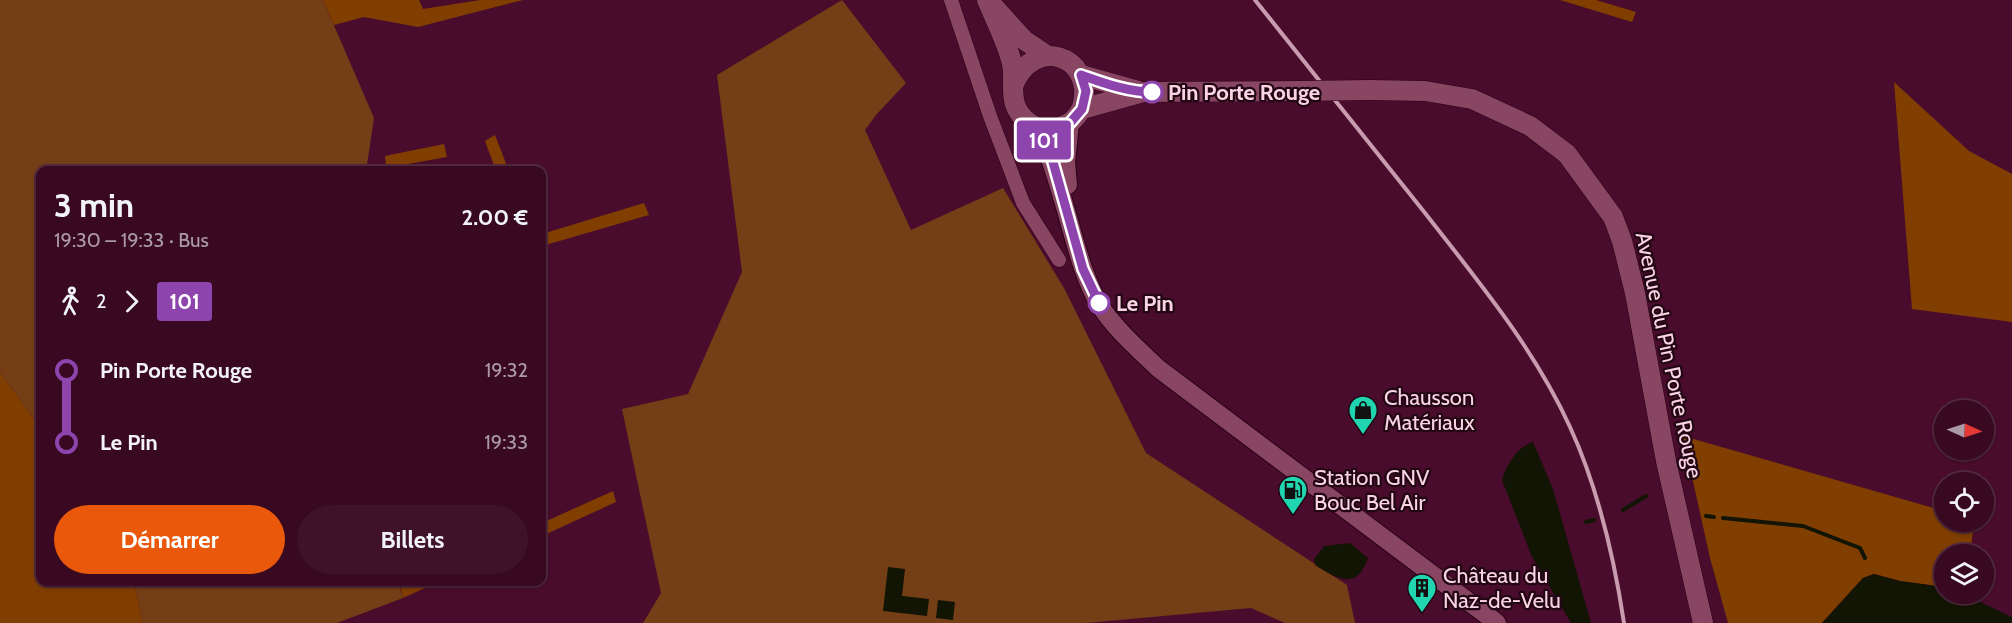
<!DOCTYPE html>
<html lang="fr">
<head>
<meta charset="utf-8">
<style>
  :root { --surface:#380921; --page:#3f122a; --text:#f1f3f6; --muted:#ab9aa5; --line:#522a3f; --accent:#ea580c }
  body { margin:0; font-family:Cabin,sans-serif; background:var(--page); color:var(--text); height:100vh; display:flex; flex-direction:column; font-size:22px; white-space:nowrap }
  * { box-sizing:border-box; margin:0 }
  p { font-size:20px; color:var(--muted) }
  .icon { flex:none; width:33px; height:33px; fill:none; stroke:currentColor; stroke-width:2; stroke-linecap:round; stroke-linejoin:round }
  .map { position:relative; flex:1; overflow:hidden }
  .panel { position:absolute; left:36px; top:166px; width:510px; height:420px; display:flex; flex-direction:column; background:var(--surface); border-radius:12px; box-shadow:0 2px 4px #0004,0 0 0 2px var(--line) }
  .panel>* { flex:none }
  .badge { padding:0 12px; border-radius:4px; font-size:21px; line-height:39px }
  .needle { width:39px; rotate:93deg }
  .tools { position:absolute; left:1934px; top:400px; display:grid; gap:12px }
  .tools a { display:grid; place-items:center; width:60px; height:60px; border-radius:50%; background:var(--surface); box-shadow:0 2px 4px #0004,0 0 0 2px var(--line); font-size:30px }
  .map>.badge { position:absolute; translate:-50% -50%; box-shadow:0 0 0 3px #fff }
  .legs { display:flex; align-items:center; gap:9px; height:66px; padding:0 18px; font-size:20px }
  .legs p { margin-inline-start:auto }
  .headline { display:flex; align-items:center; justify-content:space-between; height:102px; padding:0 18px }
  h1 { font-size:33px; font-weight:700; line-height:45px }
  .primary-button { display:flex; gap:12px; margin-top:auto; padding:12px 18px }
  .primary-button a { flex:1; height:69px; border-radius:36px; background:var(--accent); color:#fff; font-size:24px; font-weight:700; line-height:69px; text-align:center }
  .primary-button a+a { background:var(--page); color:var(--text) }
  ul { padding:0 18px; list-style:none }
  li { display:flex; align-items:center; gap:21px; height:72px; font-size:22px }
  li i { display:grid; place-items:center; width:9px; height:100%; margin:0 8px; background:currentColor }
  li i::after { content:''; width:15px; height:15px; margin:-8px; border:4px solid; border-radius:50%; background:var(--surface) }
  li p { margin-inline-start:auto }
  li:first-child i { background:linear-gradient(#0000 50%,currentColor 0) }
  li:last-child i { background:linear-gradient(currentColor 50%,#0000 0) }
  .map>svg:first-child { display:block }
</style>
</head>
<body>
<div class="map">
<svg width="2012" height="623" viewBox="0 0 2012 623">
  <rect width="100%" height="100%" fill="#4a0c2c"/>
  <g fill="#803e01">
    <path d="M323,0H419L423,9L480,0H523L418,27L364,17L334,25Z"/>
    <path d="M1560,0H1596L1636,12L1632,22Z"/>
    <path d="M1894,82L1969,151L2012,174V322L1912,309Z"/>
    <path d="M495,135L509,171H496L485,141Z"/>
    <path d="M444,144L447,157L386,168L385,156Z"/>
    <path d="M644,203L649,215L542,246V234Z"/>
    <path d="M0,372L40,427V582H134L143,623H0Z"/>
    <path d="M1683,436L1944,511V522H1974L1970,555H1944V587L1900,581L1874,574L1863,578L1822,623H1728L1710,558Z"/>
    <path d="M613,491L616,502L542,536V523Z"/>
    <path d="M409,582H438L403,598L400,586Z"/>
  </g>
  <g fill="#743e16">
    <path d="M0,0H323L374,118L366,171H40V427L0,372Z"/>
    <path d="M842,0L906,83L876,115L865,130L911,230L1003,188L1064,288L1146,453L1347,585L1355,623H1285L1251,608L1086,623H643L661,593L622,409L688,394L742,272L717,75Z"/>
    <path d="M134,582H398L403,598L337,623H143Z"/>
  </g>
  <g fill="#121404">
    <path d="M1533,442L1553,489L1591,623H1571L1532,557L1502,480C1506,465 1517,447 1533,442Z"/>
    <path d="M1350,543L1368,558C1357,591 1337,579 1315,565L1314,559L1324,546Z"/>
    <path d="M888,567L905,569L902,596L929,599L927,616L883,611Z"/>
    <path d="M1874,574L1900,581L1944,587V594H1963L2012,617V623H1822L1863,578Z"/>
    <path d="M938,600L955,602L953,620L936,618Z"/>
  </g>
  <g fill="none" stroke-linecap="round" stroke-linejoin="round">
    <g stroke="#121404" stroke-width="4">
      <path d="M1623,510L1646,496"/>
      <path d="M1706,516L1714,517"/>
      <path d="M1723,518L1803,526L1860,548L1865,558"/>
      <path d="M1586,522L1594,520"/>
    </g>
    <g stroke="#290014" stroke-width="15">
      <path id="minor" d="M951,0L990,116L1023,203L1059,260"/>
    </g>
    <g stroke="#290014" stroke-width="20">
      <g id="tertiary">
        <path d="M1039,128C1051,159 1060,189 1069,221C1077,249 1084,278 1099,304C1114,328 1138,349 1159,369L1497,623"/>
        <path d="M1068,185L1066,162L1070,123"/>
      </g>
    </g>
    <g stroke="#290014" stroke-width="21">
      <g id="secondary">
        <path d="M987,0C994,17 1009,47 1012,64C1015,77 1010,96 1017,109C1021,117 1028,123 1036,127C1045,131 1058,129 1067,124C1074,121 1082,111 1083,103C1093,55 1033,35 1013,86"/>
        <path d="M995,8L1024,40L1048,56"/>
        <path d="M1081,75L1138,91"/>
        <path d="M1370,90L1425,91L1472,99L1530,126L1567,154L1613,217L1622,241L1635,293L1666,461L1703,623"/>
        <path d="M1082,109L1143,92L1299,91"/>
      </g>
    </g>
    <use href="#minor" stroke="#894663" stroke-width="14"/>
    <use href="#tertiary" stroke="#894663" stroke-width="18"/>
    <use href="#secondary" stroke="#894663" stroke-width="20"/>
    <path stroke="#c99baf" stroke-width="4" d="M1255,0C1312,71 1368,142 1425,213C1478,281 1534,348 1570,427C1598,488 1614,557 1624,623"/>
    <g stroke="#290014" stroke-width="21" stroke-linecap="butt">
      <path id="secondary-bridge" d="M1299,91L1370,90"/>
    </g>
    <use href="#secondary-bridge" stroke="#894663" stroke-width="20"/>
  </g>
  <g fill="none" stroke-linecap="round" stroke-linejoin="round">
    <g stroke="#fff" stroke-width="14">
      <path id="line-1" d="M1099,303L1083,269L1053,162L1039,128L1058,129L1070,123L1082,109L1086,91L1081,75C1104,83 1128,92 1152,92"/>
    </g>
    <use href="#line-1" stroke="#8e44ad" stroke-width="9"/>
  </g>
  <defs>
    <g id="shop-pin" transform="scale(1.5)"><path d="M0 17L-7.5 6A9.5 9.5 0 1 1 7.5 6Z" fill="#20d5b0" stroke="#210713"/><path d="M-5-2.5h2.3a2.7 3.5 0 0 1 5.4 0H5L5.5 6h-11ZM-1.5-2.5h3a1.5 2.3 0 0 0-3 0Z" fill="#111"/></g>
    <g id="fuel-pin" transform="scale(1.5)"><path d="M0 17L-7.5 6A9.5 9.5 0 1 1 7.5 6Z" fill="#20d5b0" stroke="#210713"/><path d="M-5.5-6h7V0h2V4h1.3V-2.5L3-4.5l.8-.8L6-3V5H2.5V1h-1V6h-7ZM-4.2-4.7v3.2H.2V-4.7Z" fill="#111"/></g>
    <g id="building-pin" transform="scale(1.5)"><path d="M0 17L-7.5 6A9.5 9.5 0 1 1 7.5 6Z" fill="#20d5b0" stroke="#210713"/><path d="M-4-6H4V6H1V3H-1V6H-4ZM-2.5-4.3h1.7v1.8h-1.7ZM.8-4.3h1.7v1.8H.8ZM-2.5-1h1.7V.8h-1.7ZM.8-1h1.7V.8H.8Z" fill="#111"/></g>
  </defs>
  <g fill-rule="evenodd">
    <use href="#shop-pin" x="1363" y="410"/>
    <use href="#fuel-pin" x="1293" y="490"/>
    <use href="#building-pin" x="1422" y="588"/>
  </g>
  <g fill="#fff" stroke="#8e44ad" stroke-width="3">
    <circle cx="1152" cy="92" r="10"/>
    <circle cx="1099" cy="303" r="10"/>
  </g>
  <g text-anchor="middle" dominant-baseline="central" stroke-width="4.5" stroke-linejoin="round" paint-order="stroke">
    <g font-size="22" font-weight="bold" fill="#fbd3e2" stroke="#210713" text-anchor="start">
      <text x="1168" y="92">Pin Porte Rouge</text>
      <text x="1116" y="303">Le Pin</text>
    </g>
    <g font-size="22" fill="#fbd3e2" stroke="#210713">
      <text transform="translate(1669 355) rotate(78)">Avenue du Pin Porte Rouge</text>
    </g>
    <g font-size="22" fill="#fbd3e2" stroke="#210713" text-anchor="start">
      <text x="1384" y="397">Chausson<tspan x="1384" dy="25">Matériaux</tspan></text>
      <text x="1314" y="477">Station GNV<tspan x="1314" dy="25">Bouc Bel Air</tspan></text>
      <text x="1443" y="575">Château du<tspan x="1443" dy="25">Naz-de-Velu</tspan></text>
    </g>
  </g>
</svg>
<div class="tools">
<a><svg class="needle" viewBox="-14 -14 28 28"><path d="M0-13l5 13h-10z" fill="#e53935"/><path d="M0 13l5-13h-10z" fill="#ab9aa5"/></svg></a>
<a><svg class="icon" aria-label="locate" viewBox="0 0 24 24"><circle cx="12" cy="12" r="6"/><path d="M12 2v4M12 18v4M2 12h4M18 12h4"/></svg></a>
<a><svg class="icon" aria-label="layers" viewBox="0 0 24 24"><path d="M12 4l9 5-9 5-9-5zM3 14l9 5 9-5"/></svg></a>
</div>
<b class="badge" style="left:1044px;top:140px;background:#8e44ad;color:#fff">101</b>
<section class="panel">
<div class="headline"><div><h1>3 min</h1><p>19:30 – 19:33 · Bus</p></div><b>2.00 €</b></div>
<div class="legs"><svg class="icon" aria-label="walk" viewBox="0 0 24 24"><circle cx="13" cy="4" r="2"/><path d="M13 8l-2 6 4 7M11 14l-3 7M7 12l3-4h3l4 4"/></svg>2<svg class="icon" aria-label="forward" viewBox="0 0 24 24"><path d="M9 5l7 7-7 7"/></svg><b class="badge" style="background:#8e44ad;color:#fff">101</b></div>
<ul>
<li><i style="color:#8e44ad"></i><b>Pin Porte Rouge</b><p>19:32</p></li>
<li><i style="color:#8e44ad"></i><b>Le Pin</b><p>19:33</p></li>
</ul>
<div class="primary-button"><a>Démarrer</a><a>Billets</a></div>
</section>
</div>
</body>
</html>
